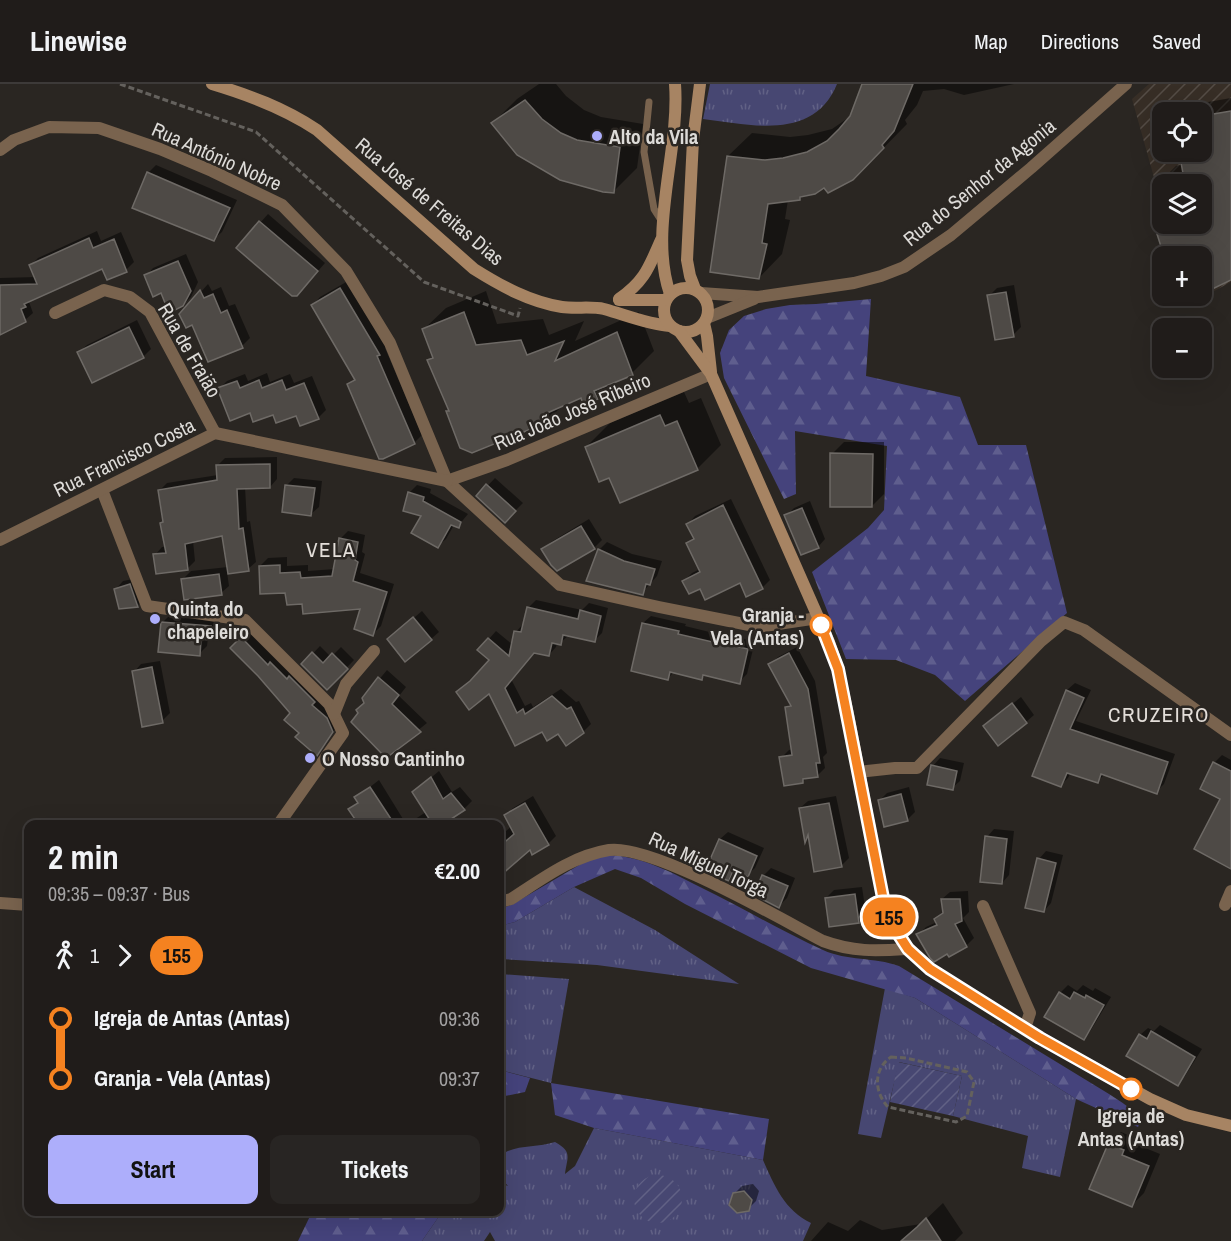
<!DOCTYPE html>
<html lang="en">
<head>
<meta charset="utf-8">
<style>
  :root { --surface:#201c1a; --page:#282523; --text:#f1f3f6; --muted:#a2a1a2; --line:#3d3a39; --accent:#adaefb }
  body { margin:0; font-family:"Archivo Narrow",sans-serif; background:var(--page); color:var(--text); height:100vh; display:flex; flex-direction:column; font-size:22px; white-space:nowrap }
  * { box-sizing:border-box; margin:0 }
  p { font-size:20px; color:var(--muted) }
  .icon { flex:none; width:33px; height:33px; fill:none; stroke:currentColor; stroke-width:2; stroke-linecap:round; stroke-linejoin:round }
  .map { position:relative; flex:1; overflow:hidden }
  .sheet { position:absolute; left:24px; top:736px; width:480px; height:396px; display:flex; flex-direction:column; background:var(--surface); border-radius:12px; box-shadow:0 6px 24px #0002,0 0 0 2px var(--line) }
  .sheet>* { flex:none }
  .badge { padding:0 12px; border-radius:20px; font-size:21px; line-height:39px }
  .controls { position:absolute; left:1152px; top:18px; display:grid; gap:12px }
  .controls a { display:grid; place-items:center; width:60px; height:60px; border-radius:12px; background:var(--surface); box-shadow:0 6px 24px #0002,0 0 0 2px var(--line); font-size:30px }
  .map>.badge { position:absolute; translate:-50% -50%; box-shadow:0 0 0 3px #fff }
  .legs { display:flex; align-items:center; gap:9px; height:66px; padding:0 24px; font-size:20px }
  .legs p { margin-inline-start:auto }
  .overview { display:flex; align-items:center; justify-content:space-between; height:102px; padding:0 24px }
  h1 { font-size:33px; font-weight:800; line-height:45px }
  .primary-button { display:flex; gap:12px; margin-top:auto; padding:12px 24px }
  .primary-button a { flex:1; height:69px; border-radius:12px; background:var(--accent); color:#111; font-size:24px; font-weight:800; line-height:69px; text-align:center }
  .primary-button a+a { background:var(--page); color:var(--text) }
  ul { padding:0 24px; list-style:none }
  li { display:flex; align-items:center; gap:21px; height:60px; font-size:22px }
  li i { display:grid; place-items:center; width:9px; height:100%; margin:0 8px; background:currentColor }
  li i::after { content:''; width:15px; height:15px; margin:-8px; border:4px solid; border-radius:50%; background:var(--surface) }
  li p { margin-inline-start:auto }
  li:first-child i { background:linear-gradient(#0000 50%,currentColor 0) }
  li:last-child i { background:linear-gradient(currentColor 50%,#0000 0) }
  header { display:flex; align-items:center; gap:36px; box-sizing:border-box; height:84px; padding:0 30px; background:var(--surface); border-bottom:2px solid var(--line) }
  header strong { font-size:28px }
  nav { display:flex; gap:33px; margin-inline-start:auto; font-size:21px }
  .map>svg:first-child { display:block }
</style>
</head>
<body>
<header>
<strong>Linewise</strong>
<nav><a>Map</a><a>Directions</a><a>Saved</a></nav>
</header>
<div class="map">
<svg width="1231" height="1157" viewBox="0 0 1231 1157">
  <defs>
    <pattern id="industrial-furrows" width="10" height="10" patternUnits="userSpaceOnUse" patternTransform="scale(1.5)"><rect width="10" height="10" fill="#372e26"/><path d="M-1 1l2-2M0 10L10 0M9 11l2-2" fill="none" stroke="#544c45"/></pattern>
    <pattern id="grass-tufts" width="24" height="20" patternUnits="userSpaceOnUse" patternTransform="scale(1.5)"><rect width="24" height="20" fill="#474772"/><path d="M3 7l-1-3M5 7V3M7 7l1-3M15 17l-1-3M17 17v-4M19 17l1-3" fill="none" stroke="#616185"/></pattern>
    <pattern id="forest-firs" width="22" height="20" patternUnits="userSpaceOnUse" patternTransform="scale(1.5)"><rect width="22" height="20" fill="#45437c"/><path d="M5 1l3.5 6h-7zM16 11l3.5 6h-7z" fill="#5f5e8e"/></pattern>
    <pattern id="garden-furrows" width="10" height="10" patternUnits="userSpaceOnUse" patternTransform="scale(1.5)"><rect width="10" height="10" fill="#474772"/><path d="M-1 1l2-2M0 10L10 0M9 11l2-2" fill="none" stroke="#616185"/></pattern>
  </defs>
  <rect width="100%" height="100%" fill="#2a2622"/>
  <path fill="url(#industrial-furrows)" fill-rule="evenodd" d="M1149,0H1231V198L1190,220L1188,212H1202V172H1177L1167,140H1202V100H1162V122L1132,15ZM1162,28H1202V68H1162Z"/>
  <g fill="url(#grass-tufts)">
    <path d="M710,0H837C814,57 751,41 703,35Z"/>
    <path d="M574,803L655,846L739,900L597,881L500,875V842L515,838Z"/>
    <path d="M500,890L569,895L551,999L500,986Z"/>
    <path d="M885,904L915,914L1076,1015L1060,1093L1022,1084L1028,1052L953,1032L962,992L899,978L881,1054L858,1050Z"/>
    <path d="M594,1044L763,1076C774,1101 785,1127 811,1139L803,1157H495L490,1148L484,1157H422L442,1128H500V1099L508,1102L500,1093V1072C514,1060 537,1064 555,1058C573,1068 567,1073 565,1090L575,1082Z"/>
  </g>
  <g fill="url(#forest-firs)">
    <path d="M871,215L866,292L960,313L978,361H1026L1067,529L965,617L935,591L896,576L846,575L812,488L868,444L884,426L887,362L795,347L796,410L784,415L724,294L720,269L729,246L744,232L766,225L790,221L816,220Z"/>
    <path d="M610,771C643,773 671,788 700,803C741,823 781,847 823,866C847,877 874,873 899,882L1109,1010C1121,1018 1135,1025 1140,1039L1138,1043L1076,1015L915,914L811,884L685,820L641,794L615,785L574,803L515,838L500,842V825L513,820L586,777Z"/>
    <path d="M500,986L530,994L525,1008L500,1013Z"/>
    <path d="M551,999L769,1035L763,1076L594,1044L555,1031Z"/>
    <path d="M312,1128H442L422,1157H298Z"/>
  </g>
  <g fill="url(#garden-furrows)">
    <path d="M898,978L962,992L953,1032L890,1018Z"/>
    <circle cx="658" cy="1115" r="24"/>
  </g>
  <g fill="#0007">
    <path d="M539,0H556L566,12L584,26L601,33L643,40L637,84L613,108L493,39L517,15Z"/>
    <path d="M863,0H1014L964,11L944,5L923,7L917,21L905,36L907,40L853,95L825,102L804,110L800,115L788,116L785,135L790,136L782,170L759,194L728,72L752,49L790,53L808,51L832,45L851,32Z"/>
    <path d="M1231,14V194L1202,209V172H1165L1158,151L1170,140H1202V100H1162V106L1160,98L1176,82L1183,80L1181,68H1202V28H1184L1191,21Z"/>
    <path d="M156,81L237,116L222,148L214,155L148,89Z"/>
    <path d="M268,130L325,179L305,202L238,164Z"/>
    <path d="M97,147L101,157L121,148L134,178L126,186L103,183L32,214L29,218L33,229L25,236L0,249V194L36,193L30,182L38,174Z"/>
    <path d="M186,170L198,198L191,213L183,221L162,207L146,192L153,184Z"/>
    <path d="M348,197L386,262L385,264L422,351L414,359L349,300L356,294L313,221L320,213Z"/>
    <path d="M208,200L212,207L221,203L229,222L235,220L250,254L242,262L193,239L181,230Z"/>
    <path d="M1014,201L1021,243L1013,251L989,212L997,204Z"/>
    <path d="M486,207L497,240L543,235L549,251L584,237L575,257L639,228L654,267L632,289L613,297L597,314L581,312L564,320L547,337L448,328L450,326L428,277L434,271L424,245L446,224Z"/>
    <path d="M1165,212H1195L1188,218L1168,223Z"/>
    <path d="M137,236L151,265L143,273L79,268L87,261Z"/>
    <path d="M267,289L270,298L290,290L294,299L312,292L326,326L318,334L297,330L251,327L219,305L227,297L245,290L248,297Z"/>
    <path d="M684,308L689,319L701,314L721,361L697,385L610,392L586,363L610,339Z"/>
    <path d="M844,358H884V410L872,422L832,370Z"/>
    <path d="M277,373V395L270,403H245L247,438L250,437L256,478L248,485L227,488L229,502L221,509L183,495L191,487L228,483L224,450L193,457L195,477L188,484L155,471L162,463H166L159,407L167,399L218,391L217,382L225,374Z"/>
    <path d="M294,394L322,397L319,423L311,430L287,401Z"/>
    <path d="M495,394L523,419L505,437L478,412Z"/>
    <path d="M417,401L431,405L430,409L468,430L458,442L454,441L446,455L438,462L423,431L404,426L410,408Z"/>
    <path d="M731,415L770,496L762,504L740,497L701,503L684,497L692,489L700,485L688,460L694,453L688,440L695,432Z"/>
    <path d="M810,417L825,455L818,463L786,432L794,424Z"/>
    <path d="M589,435L602,456L594,464L543,466L551,458Z"/>
    <path d="M348,447L365,451L362,468L365,470L360,489L394,500L381,542L373,550L363,523L303,518L287,507L260,482L268,474L287,473V482L308,481V487L335,485L341,454Z"/>
    <path d="M607,458L632,470L662,477L657,492L642,509L599,466Z"/>
    <path d="M138,494L145,514L138,521L121,524L116,505L123,497Z"/>
    <path d="M536,516L582,526L589,519L608,524L602,549L594,557L568,552L560,559H557L556,563L549,571L535,568L511,595L525,622L531,619L533,623L561,605L576,618L579,617L591,640L583,648L543,646L515,660L490,608H458L476,592L491,576L489,555L496,547L513,561L516,548L523,540L528,524Z"/>
    <path d="M422,527L439,548L431,555H389Z"/>
    <path d="M170,531L218,535L217,547L208,554L207,562L199,570L162,539Z"/>
    <path d="M651,532L686,540L685,542L730,553L731,552L755,557L747,590L739,598L706,590L701,595L674,588L668,594L643,539Z"/>
    <path d="M250,547L340,639L316,670L292,629L259,591L232,564Z"/>
    <path d="M320,562L331,573L341,563L354,576L327,604L303,580Z"/>
    <path d="M797,563L815,597L827,669L823,673L825,684L817,692L807,693L803,698L781,674L789,666L793,665L786,624L791,619L770,581L778,573Z"/>
    <path d="M160,577L170,629L162,637L134,588L141,580Z"/>
    <path d="M387,586L406,603L399,612L427,639L386,672L363,615Z"/>
    <path d="M1075,599L1091,606L1076,637L1175,670L1164,700L1156,708L1105,690L1097,698L1071,688L1068,694L1061,701L1034,691L1067,606Z"/>
    <path d="M1021,613L1034,631L1026,638L985,642Z"/>
    <path d="M1222,671L1231,676V777L1214,679Z"/>
    <path d="M940,674L964,679L960,697L952,704L933,682Z"/>
    <path d="M439,687L452,708L460,703L472,717L464,725L439,741H406L426,728L414,708Z"/>
    <path d="M379,696L403,735L397,741H360L350,725L358,717L356,714Z"/>
    <path d="M909,703L915,728L907,736L879,717L887,709Z"/>
    <path d="M533,712L556,752L548,760L533,769L530,764L500,790V752L512,742L505,732L513,724Z"/>
    <path d="M836,712L849,774L841,782L810,752L806,756L800,724L808,717Z"/>
    <path d="M994,745L1014,747L1009,791L1002,799L987,753Z"/>
    <path d="M728,748L764,764L755,784L747,791L736,788L728,796L707,786L720,755Z"/>
    <path d="M1046,767L1063,771L1051,819L1044,827L1039,775Z"/>
    <path d="M771,784L795,794L787,814L779,822L763,792Z"/>
    <path d="M862,803L866,830L858,838L826,814L834,806Z"/>
    <path d="M968,807L969,828L963,834L974,854L966,862L918,851L926,843L937,838L935,836L944,827L942,815L950,808Z"/>
    <path d="M1068,901L1077,907L1083,901L1093,907L1095,904L1111,913L1091,946L1084,954L1060,909Z"/>
    <path d="M1160,941L1202,965L1185,992L1178,1000L1140,951L1148,944L1154,947Z"/>
    <path d="M1121,1048L1135,1054L1133,1059L1160,1070L1144,1109L1132,1121L1109,1060Z"/>
    <path d="M753,1100L759,1107L756,1117L748,1125L734,1110L742,1102Z"/>
    <path d="M943,1119L963,1149L955,1157H811L828,1138L848,1147L860,1136L882,1146L921,1140Z"/>
  </g>
  <g fill="#4e4a46" stroke="#6e6a66" stroke-width="1.5">
    <path d="M862,0H913L894,47L882,61L884,64L853,96L828,109L824,104L815,110L800,113V116L768,120L762,159L767,160L759,195L710,188L727,72L765,76L783,74L807,68L827,57L839,45L850,32Z"/>
    <path d="M525,16L542,35L561,49L577,56L620,63L614,109L603,108L560,96L517,71L491,39Z"/>
    <path d="M1231,27V196L1202,210V172H1164L1157,150L1172,146L1170,140H1202V100H1185L1179,68H1202V32Z"/>
    <path d="M147,88L230,124L214,157L132,124Z"/>
    <path d="M259,137L318,187L297,212H292L236,164Z"/>
    <path d="M89,154L93,164L114,155L127,188L107,196L102,185L24,220L26,223L21,225L26,238L0,251V201L37,200L29,181Z"/>
    <path d="M178,177L191,207L183,222L169,229L161,209L153,213L144,191Z"/>
    <path d="M340,204L380,271L377,272L415,360L383,375H379L347,300L355,296L311,221Z"/>
    <path d="M200,206L204,214L213,210L221,229L227,226L243,264L208,278L192,241L186,244L179,230Z"/>
    <path d="M1006,208L1014,253L995,256L987,211Z"/>
    <path d="M464,228L476,261L521,256L527,271L564,257L555,277L617,248L633,291L594,307L598,315L583,320L581,314L545,330L548,338L472,369L460,364L446,327H449L427,276L433,274L422,245Z"/>
    <path d="M129,243L144,274L92,299L77,268Z"/>
    <path d="M259,296L262,304L282,296L286,306L304,299L319,335L300,342L296,332L276,339L273,331L253,338L250,329L230,337L217,304L237,297L240,304Z"/>
    <path d="M660,331L665,342L677,337L698,386L620,419L609,394L599,398L585,363Z"/>
    <path d="M830,369L873,370L872,423H830Z"/>
    <path d="M270,380V404L237,405L239,445L243,444L249,487L228,490L222,452L185,460L188,486L156,490L153,470L166,469L160,439L163,438L158,406L217,396L216,381Z"/>
    <path d="M486,400L516,427L505,439L476,412Z"/>
    <path d="M285,401L315,404L311,432L282,428Z"/>
    <path d="M408,408L424,413L423,417L461,438L459,444L451,441L438,464L411,449L421,432L403,427Z"/>
    <path d="M723,421L763,505L746,513L740,499L705,516L700,505L689,510L682,497L700,488L686,459L694,455L686,440Z"/>
    <path d="M802,424L819,464L801,471L784,431Z"/>
    <path d="M581,442L595,465L557,487L551,481L541,465Z"/>
    <path d="M339,454L358,458L355,476L358,478L353,497L387,508L373,552L354,545L360,525L303,530L302,520L287,521L285,509L260,510L259,482L280,481V489L300,488L301,494L332,492Z"/>
    <path d="M598,465L624,477L655,485L650,501L646,500L643,511L586,497Z"/>
    <path d="M219,490L222,511L184,516L181,495Z"/>
    <path d="M130,500L138,523L119,525L114,505Z"/>
    <path d="M527,523L578,535L580,526L601,532L595,558L563,551L561,561L552,559L549,572L534,569L505,604L517,629L523,625L525,630L552,612L567,625L571,623L584,649L566,662L558,650L547,657L542,648L515,662L489,610L469,626L456,608L470,597L489,576L477,566L488,554L509,572L514,547L521,548Z"/>
    <path d="M413,533L432,556L405,578L387,555Z"/>
    <path d="M161,538L211,542L210,556L201,555L200,572L158,568Z"/>
    <path d="M642,539L679,547L678,550L721,560L722,559L748,565L740,600L703,591L702,596L670,588L668,596L631,587Z"/>
    <path d="M241,553L268,581L270,578L287,595L289,592L315,618L312,621L327,634L333,648L317,672L295,653L299,649L284,636L290,629L258,592L230,564Z"/>
    <path d="M312,568L323,579L332,569L348,585L327,606L301,580Z"/>
    <path d="M789,569L808,605L820,679H816L818,693L803,695V699L784,702L779,673L792,671L785,623L791,622L768,580Z"/>
    <path d="M152,583L163,639L142,643L132,587Z"/>
    <path d="M378,593L399,611L392,620L421,648L386,674L351,638L358,629L356,626L364,619L362,614Z"/>
    <path d="M1066,606L1084,614L1070,645L1168,678L1157,710L1101,690L1098,699L1067,689L1061,703L1032,692Z"/>
    <path d="M1012,619L1027,639L998,662L983,642Z"/>
    <path d="M1213,678L1231,687V785L1194,765L1220,715L1200,705Z"/>
    <path d="M931,681L957,687L953,706L927,701Z"/>
    <path d="M431,693L443,715L451,709L465,726L442,741H433L412,708Z"/>
    <path d="M370,703L395,741H359L348,725L358,719L354,713Z"/>
    <path d="M901,710L908,737L884,743L878,716Z"/>
    <path d="M525,719L549,761L532,771L530,766L500,792V762L514,750L504,731Z"/>
    <path d="M829,719L842,783L814,788L808,751L805,759L799,724Z"/>
    <path d="M985,752L1007,755L1002,800L980,798Z"/>
    <path d="M719,755L757,772L748,793L733,787L729,797L705,787Z"/>
    <path d="M1037,774L1056,779L1044,828L1025,824Z"/>
    <path d="M762,791L788,802L779,824L754,811Z"/>
    <path d="M855,810L859,839L829,843L825,814Z"/>
    <path d="M941,815H960L962,837L955,840L967,863L949,873L947,870L934,878L930,874L916,850L937,841L934,835L943,829Z"/>
    <path d="M1059,908L1070,915L1074,908L1085,914L1086,911L1104,921L1084,956L1044,933Z"/>
    <path d="M1151,947L1195,973L1178,1002L1126,972L1139,950L1147,955Z"/>
    <path d="M1108,1060L1124,1066L1122,1071L1149,1082L1132,1123L1089,1105Z"/>
    <path d="M744,1107L752,1116L749,1127L737,1129L729,1121L733,1109Z"/>
    <path d="M926,1134L941,1157H901L917,1143Z"/>
  </g>
  <g fill="none" stroke-linecap="round" stroke-linejoin="round">
    <g stroke="#64615d" stroke-width="3" stroke-dasharray="6 3" stroke-linecap="butt">
      <path d="M120,0L256,48L424,198L518,232L520,224"/>
      <path d="M891,973L906,974L967,988L974,998L967,1032L956,1038L888,1023C874,1008 873,985 891,973Z"/>
    </g>
    <path stroke="#79634e" stroke-width="7" d="M649,18L644,68L654,125L661,136"/>
    <g stroke="#79634e" stroke-width="12">
      <path d="M0,66L14,56L49,43L99,44L160,65L212,87L282,121L346,187L390,259L447,397L560,501L659,523L759,543L818,534"/>
      <path d="M701,209L758,213L854,199L881,192L904,183L951,151L1031,84L1126,0"/>
      <path d="M55,229L104,206L130,213L150,228L215,349"/>
      <path d="M707,234L754,215"/>
      <path d="M447,397L507,376L711,290"/>
      <path d="M102,406L147,522L245,536L329,620L343,649L278,741"/>
      <path d="M0,456L215,349L447,397"/>
      <path d="M334,630L346,600L374,567"/>
      <path d="M858,688L895,684H917L1041,557L1064,538L1084,546L1231,651"/>
      <path d="M500,818L511,815C542,795 572,772 609,766C652,760 779,834 823,857C853,868 875,867 907,865"/>
      <path d="M0,819L28,821"/>
      <path d="M1225,821L1231,807"/>
      <path d="M983,822L1030,929L1025,944"/>
    </g>
    <g stroke="#a78463" stroke-width="12">
      <path d="M212,0C249,11 284,24 317,46L474,185C501,202 530,218 562,223C576,225 591,222 604,225C626,231 647,240 670,242"/>
      <circle cx="686" cy="226" r="22"/>
      <path d="M695,205L690,192L687,176L693,56L700,0"/>
      <path d="M670,210C648,146 680,67 675,0"/>
      <path d="M619,215C645,197 649,183 661,156"/>
      <path d="M619,216H665"/>
      <path d="M704,239L707,252L711,288"/>
      <path d="M679,247L711,290L829,558L838,585L848,630L885,824C898,854 905,864 930,885L1040,954L1150,1015L1186,1031L1231,1042"/>
    </g>
  </g>
  <g fill="none" stroke-linecap="round" stroke-linejoin="round">
    <g stroke="#fff" stroke-width="14">
      <path id="line-1" d="M821,541L838,585L885,824L895,845L908,865L930,885L1040,954L1131,1005"/>
    </g>
    <use href="#line-1" stroke="#f58220" stroke-width="9"/>
  </g>
  <g fill="#adaefb" stroke="#2a2622" stroke-width="2">
    <circle cx="597" cy="52" r="6"/>
    <circle cx="155" cy="535" r="6"/>
    <circle cx="310" cy="674" r="6"/>
  </g>
  <g fill="#fff" stroke="#f58220" stroke-width="3">
    <circle cx="821" cy="541" r="10"/>
    <circle cx="1131" cy="1005" r="10"/>
  </g>
  <g text-anchor="middle" dominant-baseline="central" stroke-width="5" stroke-linejoin="round" paint-order="stroke">
    <g font-size="20" font-weight="bold" fill="#dddbd8" stroke="#2a2622" text-anchor="start">
      <text x="609" y="52">Alto da Vila</text>
      <text x="167" y="524">Quinta do<tspan x="167" dy="23">chapeleiro</tspan></text>
      <text x="322" y="674">O Nosso Cantinho</text>
    </g>
    <g font-size="20" fill="#dddbd8" stroke="#2a2622">
      <text transform="translate(217 72) rotate(24)">Rua António Nobre</text>
      <text transform="translate(979 98) rotate(-39)">Rua do Senhor da Agonia</text>
      <text transform="translate(430 117) rotate(40)">Rua José de Freitas Dias</text>
      <text transform="translate(190 266) rotate(60)">Rua de Fraião</text>
      <text transform="translate(572 327) rotate(-23)">Rua João José Ribeiro</text>
      <text transform="translate(124 373) rotate(-26)">Rua Francisco Costa</text>
      <text transform="translate(709 780) rotate(25)">Rua Miguel Torga</text>
    </g>
    <g font-size="20" font-weight="bold" fill="#dddbd8" stroke="#2a2622" text-anchor="end">
      <text x="804" y="530">Granja -<tspan x="804" dy="23">Vela (Antas)</tspan></text>
      <text x="1131" y="1031" text-anchor="middle">Igreja de<tspan x="1131" dy="23">Antas (Antas)</tspan></text>
    </g>
    <g font-size="21" letter-spacing="1.5" fill="#e3ded9" stroke="#2a2622">
      <text x="331" y="465">VELA</text>
      <text x="1159" y="630">CRUZEIRO</text>
    </g>
  </g>
</svg>
<div class="controls">
<a><svg class="icon" aria-label="locate" viewBox="0 0 24 24"><circle cx="12" cy="12" r="6"/><path d="M12 2v4M12 18v4M2 12h4M18 12h4"/></svg></a>
<a><svg class="icon" aria-label="layers" viewBox="0 0 24 24"><path d="M12 4l9 5-9 5-9-5zM3 14l9 5 9-5"/></svg></a>
<a>+</a>
<a>−</a>
</div>
<b class="badge" style="left:889px;top:833px;background:#f58220;color:#111">155</b>
<section class="sheet">
<div class="overview"><div><h1>2 min</h1><p>09:35 – 09:37 · Bus</p></div><b>€2.00</b></div>
<div class="legs"><svg class="icon" aria-label="walk" viewBox="0 0 24 24"><circle cx="13" cy="4" r="2"/><path d="M13 8l-2 6 4 7M11 14l-3 7M7 12l3-4h3l4 4"/></svg>1<svg class="icon" aria-label="forward" viewBox="0 0 24 24"><path d="M9 5l7 7-7 7"/></svg><b class="badge" style="background:#f58220;color:#111">155</b></div>
<ul>
<li><i style="color:#f58220"></i><b>Igreja de Antas (Antas)</b><p>09:36</p></li>
<li><i style="color:#f58220"></i><b>Granja - Vela (Antas)</b><p>09:37</p></li>
</ul>
<div class="primary-button"><a>Start</a><a>Tickets</a></div>
</section>
</div>
</body>
</html>
